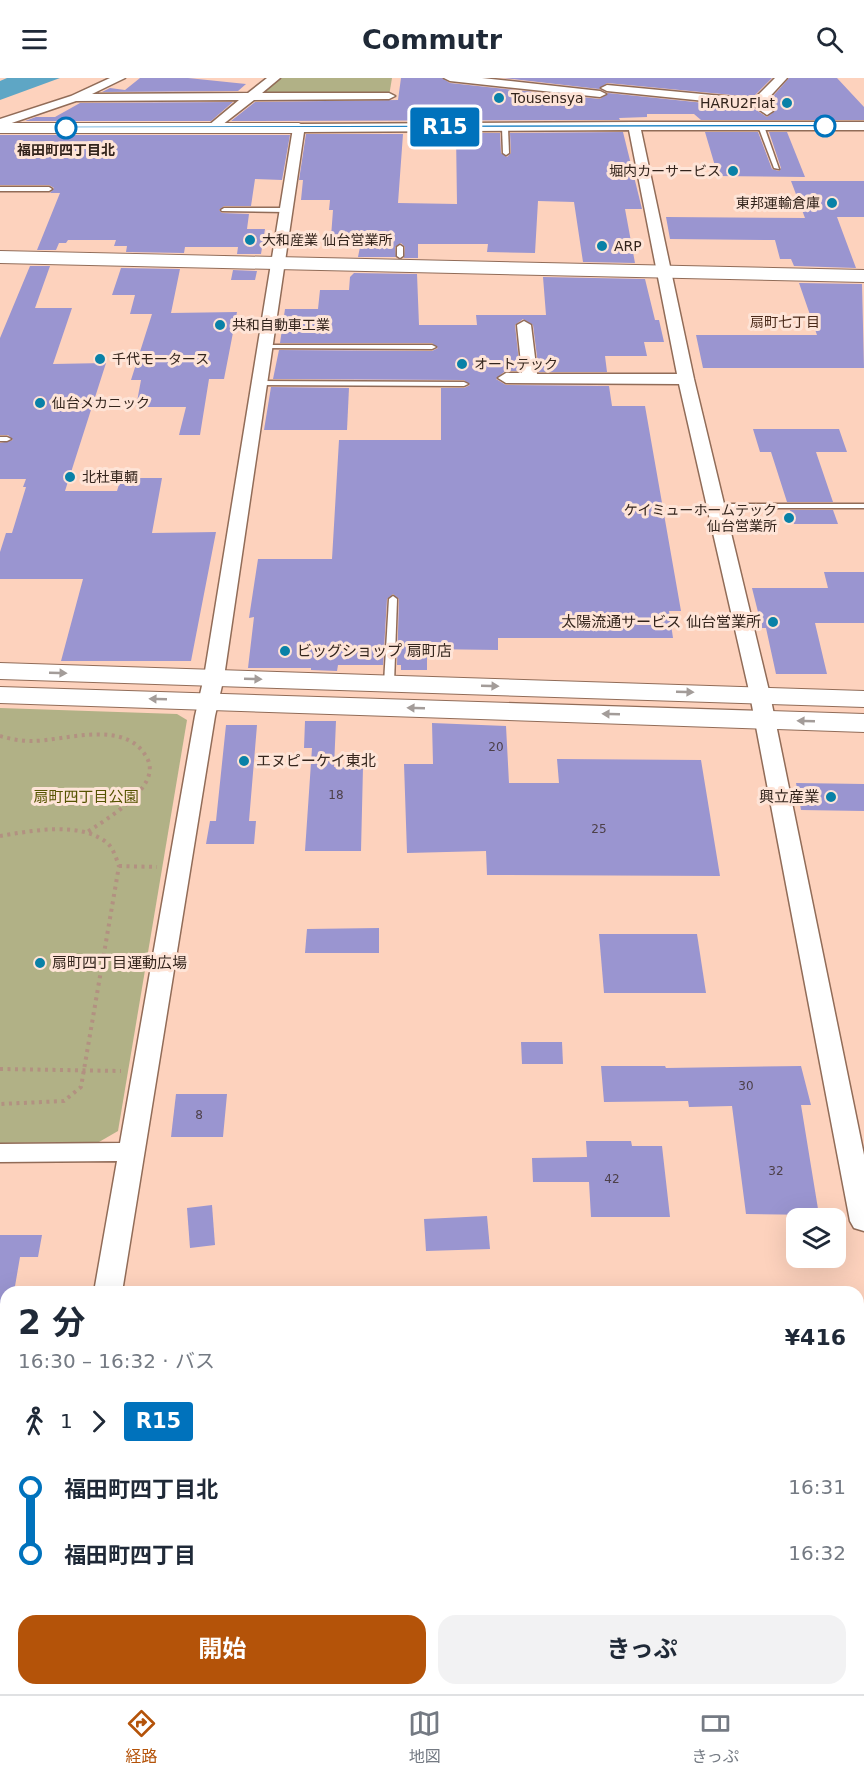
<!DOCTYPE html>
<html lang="ja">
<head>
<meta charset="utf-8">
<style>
  :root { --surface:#fff; --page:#f2f2f3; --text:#1f2937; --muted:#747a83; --line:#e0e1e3; --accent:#b45309 }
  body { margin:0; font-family:"DejaVu Sans","Noto Sans JP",sans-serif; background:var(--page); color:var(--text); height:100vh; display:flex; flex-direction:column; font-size:22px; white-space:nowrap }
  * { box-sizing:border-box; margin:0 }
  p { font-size:20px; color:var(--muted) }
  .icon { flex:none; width:33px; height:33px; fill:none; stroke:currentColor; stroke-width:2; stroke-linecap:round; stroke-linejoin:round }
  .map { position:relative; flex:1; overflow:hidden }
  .details { position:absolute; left:0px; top:1208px; width:864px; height:410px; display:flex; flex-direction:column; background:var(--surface); border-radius:18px 18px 0 0; box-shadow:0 6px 24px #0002 }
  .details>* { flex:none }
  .badge { padding:0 12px; border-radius:4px; font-size:21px; line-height:39px }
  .controls { position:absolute; left:786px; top:1130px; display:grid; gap:12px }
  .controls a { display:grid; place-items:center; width:60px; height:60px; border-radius:12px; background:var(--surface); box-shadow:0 6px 24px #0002; font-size:30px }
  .map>.badge { position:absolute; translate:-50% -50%; box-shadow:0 0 0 3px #fff }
  .legs { display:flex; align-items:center; gap:9px; height:66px; padding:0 18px; font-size:20px }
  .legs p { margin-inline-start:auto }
  .headline { display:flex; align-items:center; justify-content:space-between; height:102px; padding:0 18px }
  h1 { font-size:33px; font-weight:700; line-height:45px }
  .primary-button { display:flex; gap:12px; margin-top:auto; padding:12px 18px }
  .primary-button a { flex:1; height:69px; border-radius:18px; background:var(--accent); color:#fff; font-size:24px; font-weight:700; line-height:69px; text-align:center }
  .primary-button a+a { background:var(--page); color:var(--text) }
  ul { padding:0 18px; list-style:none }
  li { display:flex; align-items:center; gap:21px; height:66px; font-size:22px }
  li i { display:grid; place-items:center; width:9px; height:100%; margin:0 8px; background:currentColor }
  li i::after { content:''; width:15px; height:15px; margin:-8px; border:4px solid; border-radius:50%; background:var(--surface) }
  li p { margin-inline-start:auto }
  li:first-child i { background:linear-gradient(#0000 50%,currentColor 0) }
  li:last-child i { background:linear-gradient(currentColor 50%,#0000 0) }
  header { display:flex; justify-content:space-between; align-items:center; height:78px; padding:0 18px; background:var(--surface); font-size:27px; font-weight:700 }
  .tab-bar { display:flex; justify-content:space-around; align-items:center; height:84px; border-top:2px solid var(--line); background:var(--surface); font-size:16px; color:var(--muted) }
  .tab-bar a { display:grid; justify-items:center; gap:3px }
  .tab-bar .active { color:var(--accent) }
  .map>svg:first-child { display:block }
</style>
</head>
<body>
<header><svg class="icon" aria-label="menu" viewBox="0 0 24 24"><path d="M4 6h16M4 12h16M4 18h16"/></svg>Commutr<svg class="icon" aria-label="search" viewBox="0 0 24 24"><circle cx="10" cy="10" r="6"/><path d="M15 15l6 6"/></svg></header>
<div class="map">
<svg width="864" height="1616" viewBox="0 0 864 1616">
  <rect width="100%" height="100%" fill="#fdd2bd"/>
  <g fill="#b1b186">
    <path d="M274,0H392L389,18L250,20Z"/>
    <path d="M0,630L177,636L187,642L118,1053L99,1064L0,1065Z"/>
  </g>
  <path fill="#5ea6c5" d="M7,0H60L0,22V3Z"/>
  <g fill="#9a95d0">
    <path d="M140,0H188L246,6L238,13L102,14L110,10L125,12Z"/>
    <path d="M401,0H442L450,5L600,21L608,15L753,30L767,39L775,33L767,25L789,0H837L864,29V42H701L694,36H647V39L619,40L620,42L231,43L255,24L398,22Z"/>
    <path d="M503,0H772L753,19L607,5L599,11Z"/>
    <path d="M233,24L211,43H25L36,39H55L80,25Z"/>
    <path d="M623,54L642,131H625L635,185L583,184L574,124L538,123L535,175L487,174L488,166H418V180H404L405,169L401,165L395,169L396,179H358L362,159H331L333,132H329L330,122H301L303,102H299L306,56H403L398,125L457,126L456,55H500L501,75L507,79L511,75L510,55Z"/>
    <path d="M705,54H758L772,91L779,93L781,90L769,54H787L805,99L718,98Z"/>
    <path d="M0,57H290L282,102L255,101L251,128H224L219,132L222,135L249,136L247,151H265L261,176H237L238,169H185L184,175L126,174L127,168H114L116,162H68L66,165H59L56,172H37L60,115H50L54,110L49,107H0Z"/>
    <path d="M791,103H864V139H837L856,190L794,188L791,181H780L775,162L670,161L666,139L805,140Z"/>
    <path d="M30,188H50L35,230H72L53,286L106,285L65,413H117L121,400H162L152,455L216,454L191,583H61L83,501H0V474L6,455H12L26,409H23L26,401H0V365L13,362L8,357H0V260Z"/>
    <path d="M121,190L180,191L171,235L237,234L224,301H209L200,357H179L186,329H136L141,302H131L152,236H130L135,217H112Z"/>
    <path d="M233,192L257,193L255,202H231Z"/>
    <path d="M354,195L417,196L419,247H477L476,237H546L543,199L645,201L655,242H659L664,264H644L647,278H605L607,294H539L533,247L523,241L515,247L520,293H505L496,301L506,307L609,308L612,328H645L681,533H669L673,560H498V572L427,571V592H401V587H397L399,521L393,516L387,521L383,587H338L337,593L311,592V590H248L254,539L249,540L258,481H332L339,362H441V310H464L470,307L464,302L273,301L279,272L432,273L438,270L432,265H280L285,231H318L320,212H349L350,199Z"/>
    <path d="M799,205L862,206L864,290H703L696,257H817Z"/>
    <path d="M271,309L349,310L347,352H264Z"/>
    <path d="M753,351H839L847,374H816L833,424H787L771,374H760Z"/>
    <path d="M790,432H833L838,446H794Z"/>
    <path d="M824,494H864V545H815L827,596H776L766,550H762L752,510H828Z"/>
    <path d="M305,643H336L334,689H363L361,773H305L312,670H304Z"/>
    <path d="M432,645L506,648L509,705H559L557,681L701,682L720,798L487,797L486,773L407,775L404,686H433Z"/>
    <path d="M226,647H257L249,743H256L254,766H206L210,743H216Z"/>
    <path d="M796,705L864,706V733L801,732Z"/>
    <path d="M379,850V875H305L307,851Z"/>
    <path d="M599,856H697L706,915H604Z"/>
    <path d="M521,964H562L563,986H522Z"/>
    <path d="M601,988H665L666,990L801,988L811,1027H801L819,1137L746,1136L732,1028L689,1029L688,1023L604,1024Z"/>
    <path d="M176,1016H227L223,1059H171Z"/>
    <path d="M586,1063H631L632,1068H662L670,1139H591L589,1104H533L532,1080L587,1079Z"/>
    <path d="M212,1127L215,1167L190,1170L187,1130Z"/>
    <path d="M487,1138L490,1171L426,1173L424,1141Z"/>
    <path d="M0,1157H42L38,1179H20L14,1214H6V1231L0,1230Z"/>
  </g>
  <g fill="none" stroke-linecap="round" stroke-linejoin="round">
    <g stroke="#916c58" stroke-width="3">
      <g id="lane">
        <path d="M761,46L764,48L779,91L774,90L758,48Z"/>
        <path d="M505,48L508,50L509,75L506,77L503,75L502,50Z"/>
        <path d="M0,109H49L52,111L49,113H0Z"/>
        <path d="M224,130H286L289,132L286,134L222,133L221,132Z"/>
        <path d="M400,167L403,169V178L400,180L397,178V169Z"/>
        <path d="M263,267H432L436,269L432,271L265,270L263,269Z"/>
        <path d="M256,303L464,304L468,306L464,308L259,307L255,305Z"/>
        <path d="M0,359H7L11,361L7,363H0Z"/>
        <rect x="713" y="426" width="151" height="4"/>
        <path d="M393,518L397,521L394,605L389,608L384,605L389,521Z"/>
      </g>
    </g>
    <g stroke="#916c58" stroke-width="3">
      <g id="street">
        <path d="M110,0H125L92,16L248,15L267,0H280L262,15H389L395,18L389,21L254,22L213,54L209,53V47L239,22L76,23L0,49V41L71,18Z"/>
        <path d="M444,0H482L600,13L606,16L600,19L450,3Z"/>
        <path d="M775,0H787L764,25L773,33L767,37L754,28L607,13L601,10L607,7L754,21Z"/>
        <path d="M634,44H864V52H641L694,301L770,617L864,1077V1153L854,1150L850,1143L750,617L679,306L506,305L498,300L506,295H522L517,247L524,243L531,247L537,296H677L629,52L304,54L224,599L215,638L122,1214H94L117,1083L0,1084V1066L120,1065L195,638L204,599L293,50L299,46Z"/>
        <path d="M26,1611H60L59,1616H25Z"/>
      </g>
    </g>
    <g stroke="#916c58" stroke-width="2">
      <g id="secondary">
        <path d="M0,45H299L307,50L299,55H0Z"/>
        <path d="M0,173L864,192V204L0,185Z"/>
        <path d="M0,585L864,613V629L0,601Z"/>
        <path d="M0,609L864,636V654L0,625Z"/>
        <path d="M0,1576H6V1611L23,1612L0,1616Z"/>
        <path d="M210,1611H335L338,1616H212Z"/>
      </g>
    </g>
    <g stroke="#b29181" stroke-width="4" stroke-dasharray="3 4.5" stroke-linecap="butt">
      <path d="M0,658C10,661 21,663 32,663C64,663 126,640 147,680C163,709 106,741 86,755"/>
      <path d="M0,758C31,753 78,743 106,764C113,769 116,780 119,788L81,1009L64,1023L0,1026"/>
      <path d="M119,788L157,789"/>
      <path d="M0,991L121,993"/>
    </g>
    <use href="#lane" fill="#fff" fill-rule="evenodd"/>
    <use href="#street" fill="#fff" fill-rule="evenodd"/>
    <use href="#secondary" fill="#fff" fill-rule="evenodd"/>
  </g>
  <defs><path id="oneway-solid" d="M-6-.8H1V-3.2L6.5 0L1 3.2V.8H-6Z" transform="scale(1.5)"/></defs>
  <g fill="#a39c99">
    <use href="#oneway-solid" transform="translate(58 595) rotate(2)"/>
    <use href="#oneway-solid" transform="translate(253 601) rotate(2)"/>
    <use href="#oneway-solid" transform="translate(490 608) rotate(2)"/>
    <use href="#oneway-solid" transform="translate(685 614) rotate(2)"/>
    <use href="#oneway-solid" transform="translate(158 621) rotate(-178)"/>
    <use href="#oneway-solid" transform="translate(416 630) rotate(-178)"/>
    <use href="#oneway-solid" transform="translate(611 636) rotate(-178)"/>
    <use href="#oneway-solid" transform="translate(806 643) rotate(-178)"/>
  </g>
  <path fill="#0072bc" stroke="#fff" stroke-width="1.5" d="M825,46L827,49L63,50L66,48Z"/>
  <g fill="#0981a7" stroke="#fee4d7" stroke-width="2">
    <circle cx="499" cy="20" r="6"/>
    <circle cx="787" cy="25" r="6"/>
    <circle cx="733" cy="93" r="6"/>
    <circle cx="832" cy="125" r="6"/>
    <circle cx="250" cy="162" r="6"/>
    <circle cx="602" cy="168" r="6"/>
    <circle cx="220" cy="247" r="6"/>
    <circle cx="100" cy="281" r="6"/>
    <circle cx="462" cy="286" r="6"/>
    <circle cx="40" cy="325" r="6"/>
    <circle cx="70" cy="399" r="6"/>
    <circle cx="789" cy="440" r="6"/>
    <circle cx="773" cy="544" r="6"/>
    <circle cx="285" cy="573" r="6"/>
    <circle cx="244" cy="683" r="6"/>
    <circle cx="831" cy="719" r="6"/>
    <circle cx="40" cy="885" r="6"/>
  </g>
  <g fill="#fff" stroke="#0072bc" stroke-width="3">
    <circle cx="825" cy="48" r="10"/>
    <circle cx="66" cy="50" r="10"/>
  </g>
  <g text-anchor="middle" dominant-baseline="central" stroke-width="6" stroke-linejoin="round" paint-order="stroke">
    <g font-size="12" fill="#4d4049">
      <text x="496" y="669">20</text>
      <text x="336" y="717">18</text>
      <text x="599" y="751">25</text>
      <text x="746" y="1008">30</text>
      <text x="199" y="1037">8</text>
      <text x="776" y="1093">32</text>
      <text x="612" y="1101">42</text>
    </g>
    <g font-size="14" fill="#33241c" stroke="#fee4d7" text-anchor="start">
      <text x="511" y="20">Tousensya</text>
      <text x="775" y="25" text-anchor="end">HARU2Flat</text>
      <text x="721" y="93" text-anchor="end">堀内カーサービス</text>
      <text x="820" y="125" text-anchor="end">東邦運輸倉庫</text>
      <text x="262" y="162">大和産業 仙台営業所</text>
      <text x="614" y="168">ARP</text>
      <text x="232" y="247">共和自動車工業</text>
      <text x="112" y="281">千代モータース</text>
      <text x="474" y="286">オートテック</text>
      <text x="52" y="325">仙台メカニック</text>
      <text x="82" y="399">北杜車輌</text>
      <text x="777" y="432" text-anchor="end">ケイミューホームテック<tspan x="777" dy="16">仙台営業所</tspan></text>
    </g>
    <g font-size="14" font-weight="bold" fill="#33241c" stroke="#fee4d7">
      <text x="66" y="72">福田町四丁目北</text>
    </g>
    <g font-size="14" fill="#4a2918" stroke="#fee4d7">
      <text x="785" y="244">扇町七丁目</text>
    </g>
    <g font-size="15" fill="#33241c" stroke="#fee4d7" text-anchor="start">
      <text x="761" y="544" text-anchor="end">太陽流通サービス 仙台営業所</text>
      <text x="297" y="573">ビッグショップ 扇町店</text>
      <text x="256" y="683">エヌピーケイ東北</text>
      <text x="819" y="719" text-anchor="end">興立産業</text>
      <text x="52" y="885">扇町四丁目運動広場</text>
    </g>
    <g font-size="15" fill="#555301" stroke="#fee4d7">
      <text x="86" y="719">扇町四丁目公園</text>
    </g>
  </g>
</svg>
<div class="controls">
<a><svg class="icon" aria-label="layers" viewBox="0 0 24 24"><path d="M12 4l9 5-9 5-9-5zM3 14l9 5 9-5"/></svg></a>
</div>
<b class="badge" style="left:445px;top:49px;background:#0072bc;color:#fff">R15</b>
<section class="details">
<div class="headline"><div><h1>2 分</h1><p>16:30 – 16:32 · バス</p></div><b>¥416</b></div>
<div class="legs"><svg class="icon" aria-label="walk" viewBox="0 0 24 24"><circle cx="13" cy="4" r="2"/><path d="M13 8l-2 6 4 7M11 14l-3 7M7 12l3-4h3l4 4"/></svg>1<svg class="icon" aria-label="forward" viewBox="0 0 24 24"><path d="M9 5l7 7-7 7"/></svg><b class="badge" style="background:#0072bc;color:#fff">R15</b></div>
<ul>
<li><i style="color:#0072bc"></i><b>福田町四丁目北</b><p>16:31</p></li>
<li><i style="color:#0072bc"></i><b>福田町四丁目</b><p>16:32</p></li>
</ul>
<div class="primary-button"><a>開始</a><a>きっぷ</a></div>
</section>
</div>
<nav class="tab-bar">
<a class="active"><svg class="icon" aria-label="directions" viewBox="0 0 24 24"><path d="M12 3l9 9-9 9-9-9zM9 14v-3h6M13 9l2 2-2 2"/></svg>経路</a>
<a><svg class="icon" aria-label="map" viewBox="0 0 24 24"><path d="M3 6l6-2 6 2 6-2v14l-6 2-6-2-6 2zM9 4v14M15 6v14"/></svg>地図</a>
<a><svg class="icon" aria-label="tickets" viewBox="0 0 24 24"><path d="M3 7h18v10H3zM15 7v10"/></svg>きっぷ</a>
</nav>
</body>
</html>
